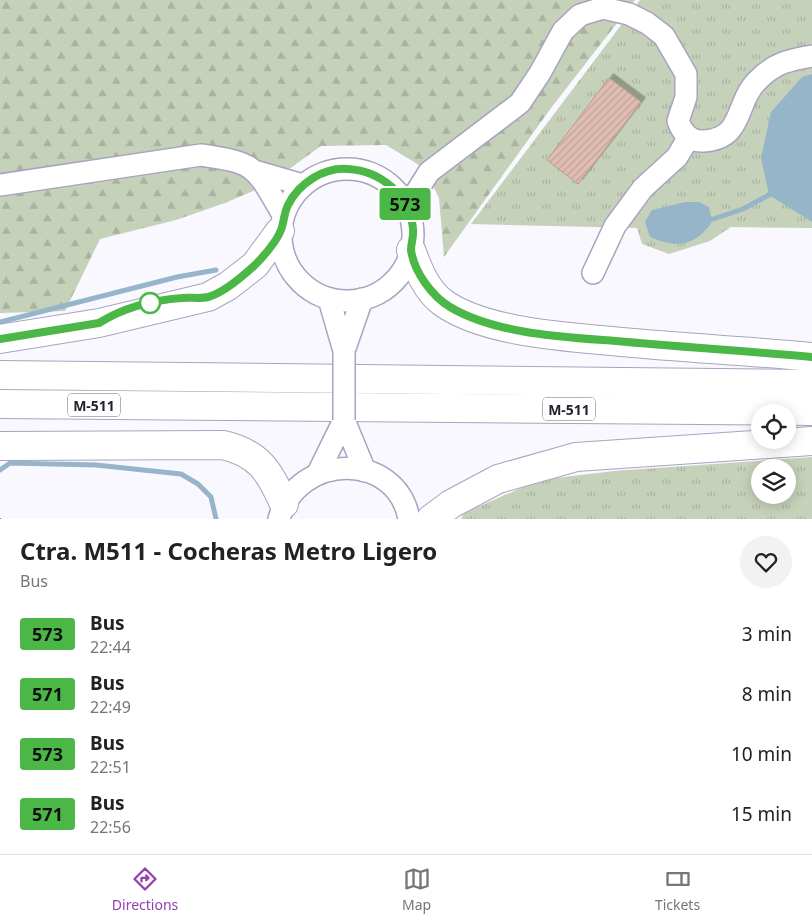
<!DOCTYPE html>
<html lang="en">
<head>
<meta charset="utf-8">
<style>
  :root { --surface:#fff; --page:#f2f2f2; --text:#222; --muted:#767676; --line:#e0e0e0; --accent:#9740ad }
  body { margin:0; font-family:"Noto Sans",sans-serif; background:var(--page); color:var(--text); height:100vh; display:flex; flex-direction:column; font-size:19px; white-space:nowrap }
  * { box-sizing:border-box; margin:0 }
  p { font-size:16px; color:var(--muted) }
  .icon { flex:none; width:28px; height:28px; fill:none; stroke:currentColor; stroke-width:2; stroke-linecap:round; stroke-linejoin:round }
  .map { position:relative; height:519px; overflow:hidden }
  .details { display:flex; flex-direction:column; background:var(--surface); flex:1 }
  .details>* { flex:none }
  .badge { padding:0 10px; border-radius:4px; font-size:18px; line-height:32px }
  .tools { position:absolute; left:751px; top:404px; display:grid; gap:10px }
  .tools a { display:grid; place-items:center; width:45px; height:45px; border-radius:50%; background:var(--surface); box-shadow:0 2px 12px #0003; font-size:25px }
  .map>.badge { position:absolute; translate:-50% -50%; box-shadow:0 0 0 2px #fff }
  .round { display:grid; place-items:center; flex:none; width:52px; height:52px; border-radius:26px; background:var(--page) }
  .summary { display:flex; align-items:center; justify-content:space-between; height:85px; padding:0 20px }
  h1 { font-size:24px; font-weight:700; line-height:38px }
  ul { padding:0; list-style:none }
  li { display:flex; align-items:center; gap:15px; height:60px; padding:0 20px }
  li div { flex:1 }
  li b { display:block; font-size:19px }
  li em { font-style:normal }
  li .badge { min-width:55px; font-weight:700; text-align:center }
  .dock { display:flex; justify-content:space-around; align-items:center; height:70px; border-top:1px solid var(--line); background:var(--surface); font-size:14px; color:var(--muted) }
  .dock a { display:grid; justify-items:center; gap:2px }
  .dock .selected { color:var(--accent) }
  .map>svg:first-child { display:block }
</style>
</head>
<body>
<div class="map">
<svg width="812" height="519" viewBox="0 0 812 519">
  <defs>
    <pattern id="grass-tufts" width="24" height="20" patternUnits="userSpaceOnUse" patternTransform="scale(1.25)"><rect width="24" height="20" fill="#c6d1ba"/><path d="M3 7l-1-3M5 7V3M7 7l1-3M15 17l-1-3M17 17v-4M19 17l1-3" fill="none" stroke="#aab3a0"/></pattern>
    <pattern id="forest-firs" width="22" height="20" patternUnits="userSpaceOnUse" patternTransform="scale(1.25)"><rect width="22" height="20" fill="#c6d1ba"/><path d="M5 1l3.5 6h-7zM16 11l3.5 6h-7z" fill="#aab3a0"/></pattern>
    <pattern id="building-hatch" width="6" height="6" patternUnits="userSpaceOnUse" patternTransform="scale(1.25)"><rect width="6" height="6" fill="#e0bdb1"/><path d="M-1 1l2-2M0 6l6-6M5 7l2-2" fill="none" stroke="#c0a299"/></pattern>
    <filter id="shadow"><feDropShadow dx="4.5" dy="-4.5" stdDeviation="0" flood-color="#0004"/></filter>
  </defs>
  <rect width="100%" height="100%" fill="#f9f8ff"/>
  <g fill="url(#grass-tufts)" fill-rule="evenodd">
    <path d="M640,0H812V228L731,227L710,241L669,254L642,244L637,228L471,224Z"/>
    <path d="M812,457V519H461L464,513L539,480L614,471ZM760,468H788V495H760Z"/>
  </g>
  <path fill="url(#forest-firs)" d="M0,0H635L551,108L444,257L439,198L424,168L386,145L321,146L267,185L225,203L176,220L100,239L65,311L0,313Z"/>
  <g fill="#97b5c9">
    <path d="M812,74V222L769,195L761,158L771,112L802,77Z"/>
    <path d="M685,202H699L709,207L712,222C695,246 677,249 650,237L645,222L652,210Z"/>
  </g>
  <g fill="none" stroke-linecap="round" stroke-linejoin="round">
    <g stroke="#97b5c9" stroke-width="5">
      <path d="M713,219L743,209L769,195"/>
      <path d="M0,322L177,277L216,270"/>
      <path d="M0,470L10,463L96,465L181,474L198,484L211,497L216,519"/>
    </g>
  </g>
  <path fill="url(#building-hatch)" stroke="#bd9c90" filter="url(#shadow)" d="M609,78L641,102L578,184L547,160Z"/>
  <g fill="none" stroke-linecap="round" stroke-linejoin="round">
    <g stroke="#a8a3c1" stroke-width="24">
      <g id="minor">
        <circle cx="347" cy="235" r="66"/>
        <path d="M258,172L303,185"/>
        <path d="M0,185L201,155C258,163 255,167 283,215"/>
        <path d="M407,207L429,172L520,103L540,73L563,31L580,15L603,8L629,14L647,23L664,36L686,74V97L678,121C682,132 689,142 703,141C745,139 734,103 758,80C775,63 788,60 812,56"/>
        <path d="M593,273L615,226L643,188L677,157L689,137"/>
        <path d="M329,299L344,351"/>
        <path d="M344,351L362,299"/>
        <path d="M344,420L365,471"/>
        <path d="M318,473L344,420"/>
        <path d="M279,519C298,452 397,451 409,519"/>
      </g>
    </g>
    <g stroke="#a8a3c1" stroke-width="30">
      <g id="highway">
        <path d="M411,250C418,268 425,289 442,302C484,333 570,337 622,342C685,348 749,351 812,357"/>
        <path d="M0,339L99,323L208,297L228,286L255,265L280,231"/>
        <path d="M0,375L812,384"/>
        <path d="M0,404L812,411"/>
        <path d="M0,446L223,445C259,453 270,472 284,504"/>
        <path d="M431,519L451,504L498,479L576,457L812,441"/>
      </g>
    </g>
    <use href="#minor" stroke="#fff" stroke-width="21"/>
    <use href="#highway" stroke="#fff" stroke-width="28"/>
    <path stroke="#797781" stroke-width="1" d="M0,518L1,519"/>
    <g stroke="#a8a3c1" stroke-width="24" stroke-linecap="butt">
      <path id="minor-bridge" d="M344,420V351"/>
    </g>
    <use href="#minor-bridge" stroke="#fff" stroke-width="21"/>
  </g>
  <g fill="none" stroke-linecap="round" stroke-linejoin="round">
    <g stroke="#fff" stroke-width="11">
      <path id="line" d="M0,339L99,323C123,308 153,300 182,298C190,297 200,299 208,297C224,293 243,276 255,265C263,257 277,241 281,230C284,222 284,213 288,205C299,183 324,167 348,169C381,171 410,195 413,229C414,236 411,243 411,250C414,272 432,296 450,307C495,334 564,337 616,341C681,347 747,351 812,357"/>
    </g>
    <use href="#line" stroke="#4ab747" stroke-width="8"/>
  </g>
  <circle fill="#fff" stroke="#4ab747" stroke-width="2.5" cx="150" cy="303" r="10"/>
  <g text-anchor="middle" dominant-baseline="central" stroke-width="4.5" stroke-linejoin="round" paint-order="stroke">
    <g fill="#fff" stroke="#66646d" stroke-width="1">
      <rect x="68" y="393.5" width="52" height="23" rx="4"/>
      <rect x="543" y="397.5" width="52" height="23" rx="4"/>
    </g>
    <g font-size="14" font-weight="bold" fill="#24222e">
      <text x="94" y="405">M-511</text>
      <text x="569" y="409">M-511</text>
    </g>
  </g>
</svg>
<div class="tools">
<a><svg class="icon" aria-label="locate" viewBox="0 0 24 24"><circle cx="12" cy="12" r="6"/><path d="M12 2v4M12 18v4M2 12h4M18 12h4"/></svg></a>
<a><svg class="icon" aria-label="layers" viewBox="0 0 24 24"><path d="M12 4l9 5-9 5-9-5zM3 14l9 5 9-5"/></svg></a>
</div>
<b class="badge" style="left:405px;top:204px;background:#4ab747;color:#111">573</b>
</div>
<section class="details">
<div class="summary"><div><h1>Ctra. M511 - Cocheras Metro Ligero</h1><p>Bus</p></div><a class="round"><svg class="icon" aria-label="heart" viewBox="0 0 24 24"><path d="M12 20l-8-8c-3-5 5-10 8-4 3-6 11-1 8 4z"/></svg></a></div>
<ul>
<li><span class="badge" style="background:#4ab747;color:#111">573</span><div><b>Bus</b><p>22:44</p></div><em>3 min</em></li>
<li><span class="badge" style="background:#4ab747;color:#111">571</span><div><b>Bus</b><p>22:49</p></div><em>8 min</em></li>
<li><span class="badge" style="background:#4ab747;color:#111">573</span><div><b>Bus</b><p>22:51</p></div><em>10 min</em></li>
<li><span class="badge" style="background:#4ab747;color:#111">571</span><div><b>Bus</b><p>22:56</p></div><em>15 min</em></li>
</ul>
</section>
<nav class="dock">
<a class="selected"><svg class="icon" aria-label="directions" viewBox="0 0 24 24"><path d="M12 3l9 9-9 9-9-9zM9 14v-3h6M13 9l2 2-2 2"/></svg>Directions</a>
<a><svg class="icon" aria-label="map" viewBox="0 0 24 24"><path d="M3 6l6-2 6 2 6-2v14l-6 2-6-2-6 2zM9 4v14M15 6v14"/></svg>Map</a>
<a><svg class="icon" aria-label="tickets" viewBox="0 0 24 24"><path d="M3 7h18v10H3zM15 7v10"/></svg>Tickets</a>
</nav>
</body>
</html>
